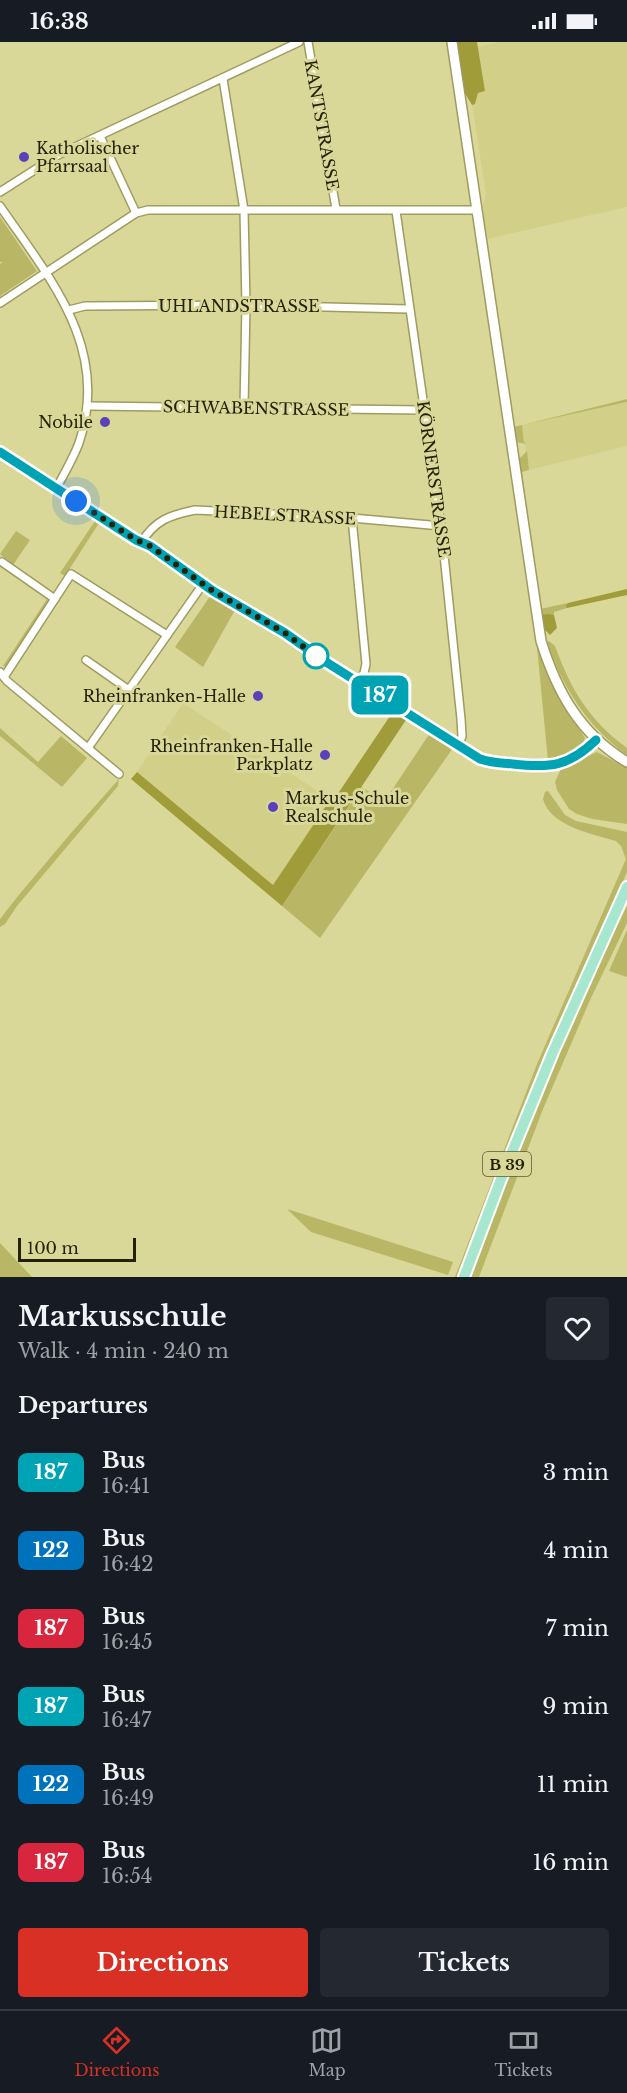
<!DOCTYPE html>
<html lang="en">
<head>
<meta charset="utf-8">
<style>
  :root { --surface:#171b24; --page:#242831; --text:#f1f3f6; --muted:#9ea1a6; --line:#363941; --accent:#d93025 }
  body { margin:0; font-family:"Libre Baskerville",serif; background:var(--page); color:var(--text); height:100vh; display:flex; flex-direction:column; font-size:22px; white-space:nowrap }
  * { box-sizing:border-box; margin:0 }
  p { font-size:20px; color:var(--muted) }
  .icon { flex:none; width:33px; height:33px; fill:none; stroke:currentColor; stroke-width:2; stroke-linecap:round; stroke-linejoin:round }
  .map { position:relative; height:1235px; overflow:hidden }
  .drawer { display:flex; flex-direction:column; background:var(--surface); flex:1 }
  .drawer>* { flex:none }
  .badge { padding:0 12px; border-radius:9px; font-size:21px; line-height:39px }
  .scale { position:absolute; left:18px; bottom:15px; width:118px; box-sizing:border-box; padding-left:6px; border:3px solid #232209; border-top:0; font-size:16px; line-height:21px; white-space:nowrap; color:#232209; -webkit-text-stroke:4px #d9d898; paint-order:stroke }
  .you { position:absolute; width:30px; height:30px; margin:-15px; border:4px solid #fff; border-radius:50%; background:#1a73e8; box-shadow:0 0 0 9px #1a73e833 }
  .map>.badge { position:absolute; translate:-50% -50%; box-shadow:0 0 0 3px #fff }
  h2 { padding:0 18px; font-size:22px; line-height:54px }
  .round { display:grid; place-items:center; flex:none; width:63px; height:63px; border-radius:6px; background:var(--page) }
  .head { display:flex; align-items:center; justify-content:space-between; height:102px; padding:0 18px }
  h1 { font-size:28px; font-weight:700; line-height:45px }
  .action { display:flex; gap:12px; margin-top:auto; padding:12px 18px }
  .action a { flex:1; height:69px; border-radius:6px; background:var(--accent); color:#fff; font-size:24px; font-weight:700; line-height:69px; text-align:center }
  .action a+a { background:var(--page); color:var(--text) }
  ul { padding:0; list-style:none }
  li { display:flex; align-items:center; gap:18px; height:78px; padding:0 18px }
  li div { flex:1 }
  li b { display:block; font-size:22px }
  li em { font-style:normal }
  li .badge { min-width:66px; font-weight:700; text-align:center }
  .status { display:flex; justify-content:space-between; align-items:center; height:42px; padding:0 30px; background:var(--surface); direction:ltr }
  .status svg { height:16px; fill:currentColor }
  .menu { display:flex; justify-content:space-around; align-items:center; height:84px; border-top:2px solid var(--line); background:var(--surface); font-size:16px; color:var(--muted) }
  .menu a { display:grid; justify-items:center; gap:3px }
  .menu .selected { color:var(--accent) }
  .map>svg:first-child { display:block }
</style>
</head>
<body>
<div class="status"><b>16:38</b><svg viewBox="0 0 49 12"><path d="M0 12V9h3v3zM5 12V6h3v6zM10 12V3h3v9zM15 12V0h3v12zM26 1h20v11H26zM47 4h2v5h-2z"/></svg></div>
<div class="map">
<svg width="627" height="1235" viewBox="0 0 627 1235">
  <rect width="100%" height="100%" fill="#d9d898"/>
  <g fill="#d2d088">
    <path d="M499,0H627V165L487,197L481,169L486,152L472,63L475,62L478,51L485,49L478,5Z"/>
    <path d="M627,360V404L529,428L522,383Z"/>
    <path d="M183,661L333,759L326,764L273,843L137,730Z"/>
  </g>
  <g fill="#b9b665">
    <path d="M0,175L37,229L0,254V222L3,220H0Z"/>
    <path d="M627,357V360L522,383L524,400L526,402L516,400L514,385L522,383Z"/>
    <path d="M527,409L529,428L522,430L540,567L568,561L567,566L554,570V573L550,572L544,587L546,591L543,587L518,418Z"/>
    <path d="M95,479L99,481L65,534L60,531Z"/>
    <path d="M16,489L30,498L13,523L0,512Z"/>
    <path d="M211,553L235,568L203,625L175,605Z"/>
    <path d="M47,557L48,559L6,624H3Z"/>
    <path d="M549,599L555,604C571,648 589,678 627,706V713C587,684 563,646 547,600Z"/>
    <path d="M537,605L556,650L585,696L581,706L563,717L548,719Z"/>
    <path d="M0,686L38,720L61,694L87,716L62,745L0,694Z"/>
    <path d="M430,691L453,706L320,896L282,864L362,745L384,760Z"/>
    <path d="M597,710L627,726V782L592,777L577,772L569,767L557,748L555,740L561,727Z"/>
    <path d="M119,737L118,744L17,864L5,882L0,885V877L18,854L71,791Z"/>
    <path d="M548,749L565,773L576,779L627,790V830L578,944L461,1235H455L537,1022L626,817L621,804L616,799C592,792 550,784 543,757L545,750Z"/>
    <path d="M627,864V881L590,958L543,1067L479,1235H470L531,1074L598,922Z"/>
    <path d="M627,888V935L609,929Z"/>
    <path d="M287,1167L453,1220L448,1233L311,1190Z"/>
    <path d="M0,1201L32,1235H0Z"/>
  </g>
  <g fill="#a09c39">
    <path d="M456,0H477L485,49L478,51L475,62L472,63L463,48Z"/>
    <path d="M627,547V553L567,566L566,564L568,561Z"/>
    <path d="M550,572L554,573L557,586L550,593L544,587L541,573Z"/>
    <path d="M392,671L406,678L282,864L131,737L137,730L273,843L326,764L333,759Z"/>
  </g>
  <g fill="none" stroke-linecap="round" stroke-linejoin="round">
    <g stroke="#9e9c5e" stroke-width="10">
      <g id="street">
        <path d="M308,0L336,167"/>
        <path d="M223,37L244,168L246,263L244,365"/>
        <path d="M100,94L136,171"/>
        <path d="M0,150L58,113L299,0"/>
        <path d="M0,164C50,237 111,306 79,401C73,417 64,432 56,447"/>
        <path d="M396,169L441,484L461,677L462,694L458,705"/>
        <path d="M0,261L136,171L148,168H476"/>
        <path d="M69,268L85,264L246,263L408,267"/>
        <path d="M87,364L425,368"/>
        <path d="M0,410L136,498L150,504L213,549L285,591L337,628L480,717C492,721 502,721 513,722C550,726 568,725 596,698"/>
        <path d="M352,476L366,622L364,631L359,640"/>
        <path d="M141,501C155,478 170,473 195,468L352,476L441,484"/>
        <path d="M2,520L55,557"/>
        <path d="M86,618L129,648"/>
        <path d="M0,630L7,639L119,732"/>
        <path d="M4,635L71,532L167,593"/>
        <path d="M88,706L203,542"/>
      </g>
    </g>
    <g stroke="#9e9c5e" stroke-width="12">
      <path id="secondary" d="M452,0L541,599C557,650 580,692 627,720"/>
    </g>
    <g stroke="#fff" stroke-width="14">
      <path id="primary" d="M464,1235L501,1137L553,1010L627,845"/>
    </g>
    <use href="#street" stroke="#fff" stroke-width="7"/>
    <use href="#secondary" stroke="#fff" stroke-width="9"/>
    <use href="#primary" stroke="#a7e7d0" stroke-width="10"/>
  </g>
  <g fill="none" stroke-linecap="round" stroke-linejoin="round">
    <g stroke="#fff" stroke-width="14">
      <path id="line" d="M0,410L136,498L150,504L213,549L285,591L326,620L480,717C492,721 502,721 513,722C550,726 568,725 596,698"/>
    </g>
    <use href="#line" stroke="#00a3b4" stroke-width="9"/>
    <path stroke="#232209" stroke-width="6" stroke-dasharray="0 10.8" d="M76,459L136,498L150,504L213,549L285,591L316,614"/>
  </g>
  <g fill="#5a40b9" stroke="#d9d898" stroke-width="2">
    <circle cx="24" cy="115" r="6"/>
    <circle cx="105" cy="380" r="6"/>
    <circle cx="258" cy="654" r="6"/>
    <circle cx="325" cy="713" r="6"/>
    <circle cx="273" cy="765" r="6"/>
  </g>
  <circle fill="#fff" stroke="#00a3b4" stroke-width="3" cx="316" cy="614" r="12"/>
  <g text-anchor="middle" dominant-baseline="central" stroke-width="6" stroke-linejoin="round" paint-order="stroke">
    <rect fill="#d9d898" stroke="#5a5934" stroke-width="1.5" x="483" y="1110" width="48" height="24" rx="4.5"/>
    <g font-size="15" font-weight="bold" fill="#232209">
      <text x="507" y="1122">B 39</text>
    </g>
    <g font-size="16" fill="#232209" stroke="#d9d898">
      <text transform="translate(322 83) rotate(80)">KANTSTRASSE</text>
      <text x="239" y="264">UHLANDSTRASSE</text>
      <text transform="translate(256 366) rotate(1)">SCHWABENSTRASSE</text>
      <text transform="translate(434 437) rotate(82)">KÖRNERSTRASSE</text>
      <text transform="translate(285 473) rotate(3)">HEBELSTRASSE</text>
    </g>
    <g font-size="16" fill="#232209" stroke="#d9d898" text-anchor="end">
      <text x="36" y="106" text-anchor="start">Katholischer<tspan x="36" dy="18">Pfarrsaal</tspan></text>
      <text x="93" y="380">Nobile</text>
      <text x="246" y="654">Rheinfranken-Halle</text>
      <text x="313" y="704">Rheinfranken-Halle<tspan x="313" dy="18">Parkplatz</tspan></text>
      <text x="285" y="756" text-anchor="start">Markus-Schule<tspan x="285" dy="18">Realschule</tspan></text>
    </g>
  </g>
</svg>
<div class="scale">100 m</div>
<div class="you" style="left:76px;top:459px"></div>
<b class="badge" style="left:380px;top:653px;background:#00a3b4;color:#fff">187</b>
</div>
<section class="drawer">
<div class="head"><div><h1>Markusschule</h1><p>Walk · 4 min · 240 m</p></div><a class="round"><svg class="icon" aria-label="heart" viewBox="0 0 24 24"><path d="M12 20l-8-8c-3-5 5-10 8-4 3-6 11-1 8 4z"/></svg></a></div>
<h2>Departures</h2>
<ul>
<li><span class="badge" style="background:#00a3b4;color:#fff">187</span><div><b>Bus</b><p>16:41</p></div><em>3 min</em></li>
<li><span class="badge" style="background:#0072bc;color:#fff">122</span><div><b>Bus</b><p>16:42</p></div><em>4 min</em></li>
<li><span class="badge" style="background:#d7263d;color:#fff">187</span><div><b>Bus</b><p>16:45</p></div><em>7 min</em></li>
<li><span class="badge" style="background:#00a3b4;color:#fff">187</span><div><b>Bus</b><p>16:47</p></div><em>9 min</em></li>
<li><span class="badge" style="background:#0072bc;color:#fff">122</span><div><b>Bus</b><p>16:49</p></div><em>11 min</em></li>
<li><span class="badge" style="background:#d7263d;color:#fff">187</span><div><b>Bus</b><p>16:54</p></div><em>16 min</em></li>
</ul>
<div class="action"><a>Directions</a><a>Tickets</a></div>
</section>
<nav class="menu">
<a class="selected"><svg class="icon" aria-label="directions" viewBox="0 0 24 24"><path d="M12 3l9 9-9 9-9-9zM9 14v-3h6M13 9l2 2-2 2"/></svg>Directions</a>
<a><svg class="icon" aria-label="map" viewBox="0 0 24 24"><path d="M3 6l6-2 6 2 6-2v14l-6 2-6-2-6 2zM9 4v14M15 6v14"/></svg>Map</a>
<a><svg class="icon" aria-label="tickets" viewBox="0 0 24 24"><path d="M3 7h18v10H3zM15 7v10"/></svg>Tickets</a>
</nav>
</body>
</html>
